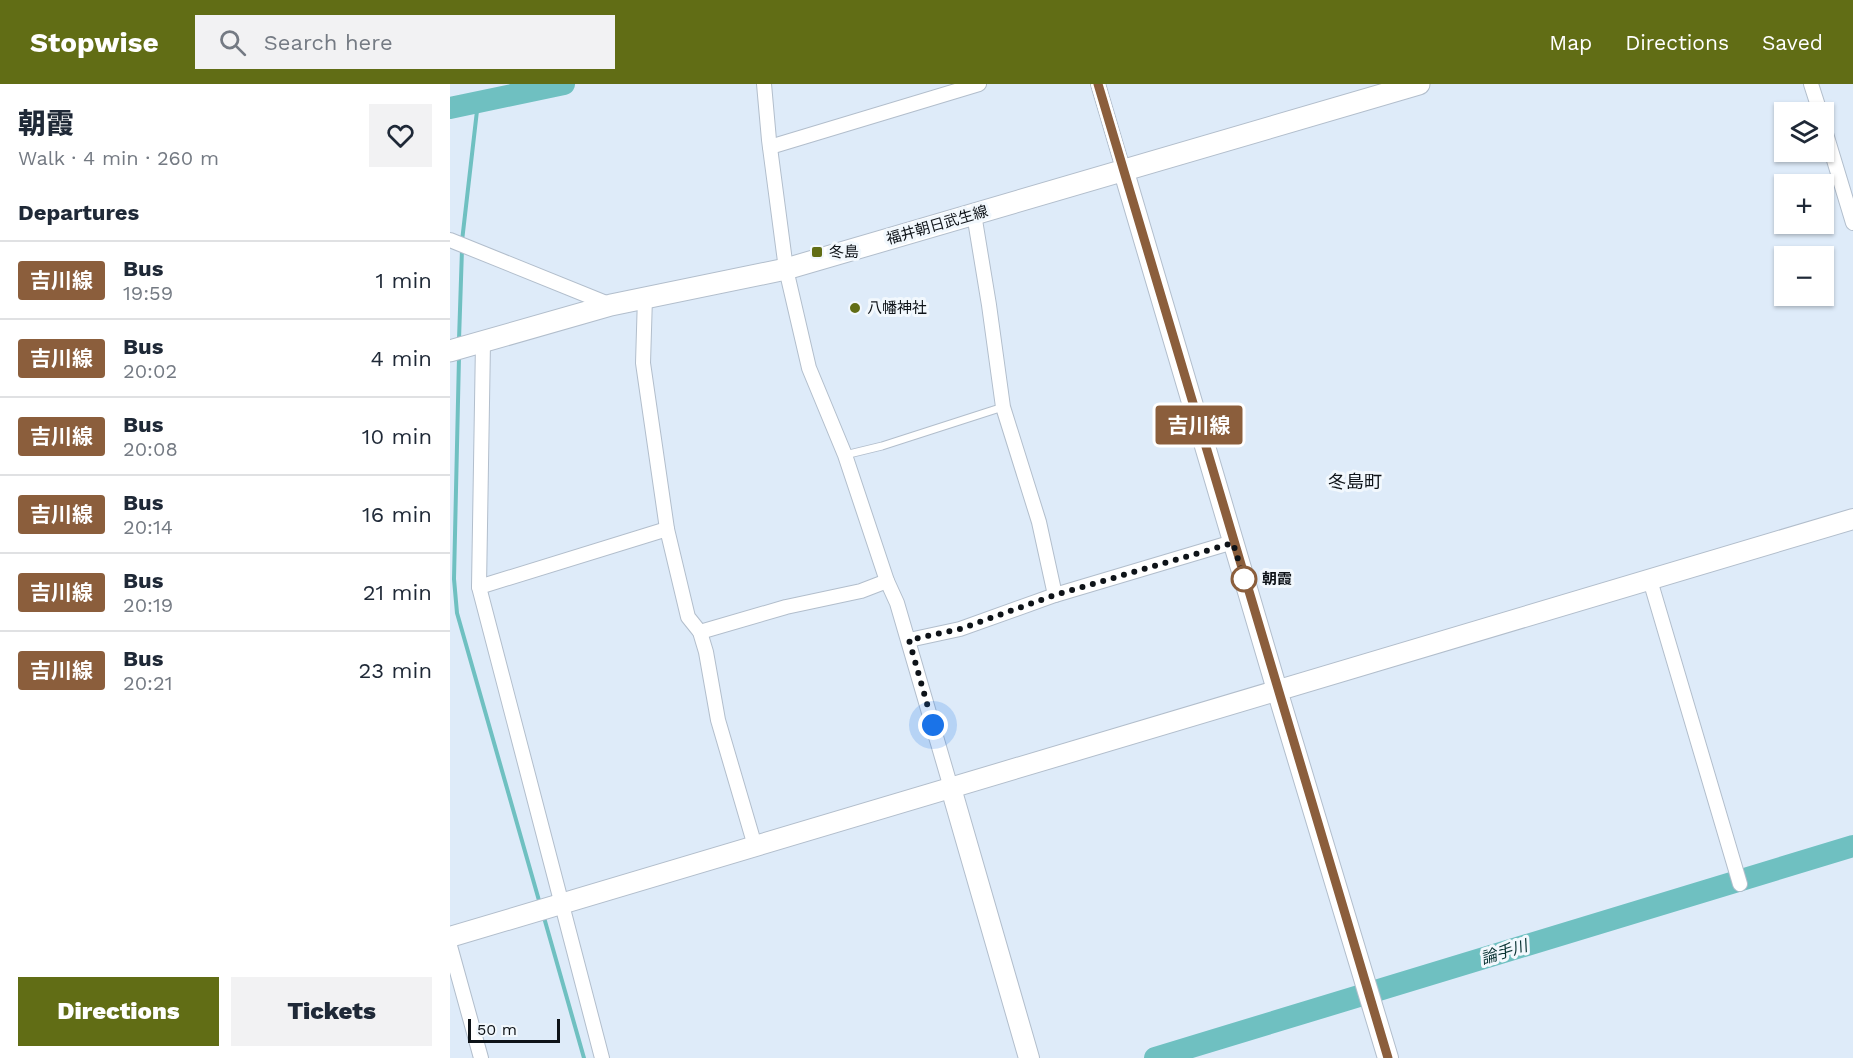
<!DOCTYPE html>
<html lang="en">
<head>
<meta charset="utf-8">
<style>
  :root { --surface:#fff; --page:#f2f2f3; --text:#1f2937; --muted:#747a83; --line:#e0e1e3; --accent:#616d15 }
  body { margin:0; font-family:"Work Sans","Noto Sans JP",sans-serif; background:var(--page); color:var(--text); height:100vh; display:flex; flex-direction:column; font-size:22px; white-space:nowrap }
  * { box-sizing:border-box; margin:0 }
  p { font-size:20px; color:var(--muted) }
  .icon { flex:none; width:33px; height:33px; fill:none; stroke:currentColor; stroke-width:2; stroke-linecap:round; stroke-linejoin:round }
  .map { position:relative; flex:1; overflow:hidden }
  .panel { display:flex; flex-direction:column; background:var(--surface); width:450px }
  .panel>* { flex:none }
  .badge { padding:0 12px; border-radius:4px; font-size:21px; line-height:39px }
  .fabs { position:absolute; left:1324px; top:18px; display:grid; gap:12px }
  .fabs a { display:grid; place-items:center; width:60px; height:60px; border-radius:0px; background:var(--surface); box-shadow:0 2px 4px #0004; font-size:30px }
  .scale { position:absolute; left:18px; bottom:15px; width:92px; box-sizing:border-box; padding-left:6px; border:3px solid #0e1318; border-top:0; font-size:16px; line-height:21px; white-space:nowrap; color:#0e1318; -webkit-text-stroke:4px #f2f8fd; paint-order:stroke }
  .you { position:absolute; width:30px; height:30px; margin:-15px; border:4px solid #fff; border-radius:50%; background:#1a73e8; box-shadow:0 0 0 9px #1a73e833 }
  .map>.badge { position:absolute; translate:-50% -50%; box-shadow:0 0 0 3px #fff }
  h2 { padding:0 18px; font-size:22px; line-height:54px }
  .round { display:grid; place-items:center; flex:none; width:63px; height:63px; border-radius:0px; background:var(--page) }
  .summary { display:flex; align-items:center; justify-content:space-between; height:102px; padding:0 18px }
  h1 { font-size:28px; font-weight:800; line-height:45px }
  .action { display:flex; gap:12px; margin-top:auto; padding:12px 18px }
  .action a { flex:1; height:69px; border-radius:0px; background:var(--accent); color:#fff; font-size:24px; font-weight:800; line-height:69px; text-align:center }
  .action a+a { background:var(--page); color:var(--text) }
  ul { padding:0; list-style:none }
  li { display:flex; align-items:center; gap:18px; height:78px; padding:0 18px; border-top:2px solid var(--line) }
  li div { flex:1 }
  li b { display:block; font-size:22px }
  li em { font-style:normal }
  li .badge { min-width:66px; font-weight:700; text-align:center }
  header { display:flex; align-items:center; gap:36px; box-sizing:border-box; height:84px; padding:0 30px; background:var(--accent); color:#fff }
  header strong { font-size:28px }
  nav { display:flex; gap:33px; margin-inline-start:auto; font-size:21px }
  .search { width:420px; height:54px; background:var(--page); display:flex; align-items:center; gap:15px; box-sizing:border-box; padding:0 21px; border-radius:0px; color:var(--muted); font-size:22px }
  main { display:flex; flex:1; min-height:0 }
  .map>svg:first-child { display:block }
</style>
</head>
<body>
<header>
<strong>Stopwise</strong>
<div class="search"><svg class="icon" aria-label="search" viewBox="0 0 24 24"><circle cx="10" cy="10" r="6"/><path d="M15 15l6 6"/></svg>Search here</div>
<nav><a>Map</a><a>Directions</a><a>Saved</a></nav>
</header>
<main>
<section class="panel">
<div class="summary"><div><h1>朝霞</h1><p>Walk · 4 min · 260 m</p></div><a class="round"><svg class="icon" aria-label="heart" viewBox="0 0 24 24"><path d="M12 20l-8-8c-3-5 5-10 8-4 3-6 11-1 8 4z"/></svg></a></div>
<h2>Departures</h2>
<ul>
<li><span class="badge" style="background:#8b5e3c;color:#fff">吉川線</span><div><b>Bus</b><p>19:59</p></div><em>1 min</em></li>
<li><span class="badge" style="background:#8b5e3c;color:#fff">吉川線</span><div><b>Bus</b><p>20:02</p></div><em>4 min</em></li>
<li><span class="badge" style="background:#8b5e3c;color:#fff">吉川線</span><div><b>Bus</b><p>20:08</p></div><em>10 min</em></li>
<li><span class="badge" style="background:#8b5e3c;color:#fff">吉川線</span><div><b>Bus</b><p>20:14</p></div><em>16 min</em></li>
<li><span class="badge" style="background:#8b5e3c;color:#fff">吉川線</span><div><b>Bus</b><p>20:19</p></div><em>21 min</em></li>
<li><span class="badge" style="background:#8b5e3c;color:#fff">吉川線</span><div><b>Bus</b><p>20:21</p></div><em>23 min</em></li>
</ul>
<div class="action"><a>Directions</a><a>Tickets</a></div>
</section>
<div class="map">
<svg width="1403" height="974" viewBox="0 0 1403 974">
  <rect width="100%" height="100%" fill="#deebf9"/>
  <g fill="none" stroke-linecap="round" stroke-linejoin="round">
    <g stroke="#6fc0c1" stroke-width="4">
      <path d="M12,157L28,18"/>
      <path d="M9,256L12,165"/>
      <path d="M9,273L4,495L7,529L90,820"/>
      <path d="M93,830L134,974"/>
    </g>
    <g stroke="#6fc0c1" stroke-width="22">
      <path d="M0,24L114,0"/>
      <path d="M705,974L1403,762"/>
    </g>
    <g stroke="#b2becc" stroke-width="9">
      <path id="lane" d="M395,371L432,362L553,323"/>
    </g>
    <g stroke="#b2becc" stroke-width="16">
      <g id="street">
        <path d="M314,0L319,56L336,185L359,284L395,371L437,497L447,519L501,704"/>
        <path d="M648,0L674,88"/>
        <path d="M1361,0L1370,28"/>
        <path d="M1374,43L1403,139"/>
        <path d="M320,63L529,0"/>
        <path d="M524,130L539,221L553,323L589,438L605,511"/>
        <path d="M0,156L161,221"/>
        <path d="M195,213L193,279L217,445L238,533L250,548L256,568L268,636L305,762"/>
        <path d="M33,258L29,503L152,974"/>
        <path d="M1200,496L1290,800"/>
        <path d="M29,503L217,445"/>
        <path d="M250,548L336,523L411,507L437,497"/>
        <path d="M459,556L510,545L605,511L783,458"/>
        <path d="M0,862L31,974"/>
      </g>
    </g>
    <g stroke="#b2becc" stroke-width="22">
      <g id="secondary">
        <path d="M674,88L827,606L938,974"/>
        <path d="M501,704L579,974"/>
        <path d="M0,853L1403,435"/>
      </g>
    </g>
    <g stroke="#b2becc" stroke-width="23">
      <path id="primary" d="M0,267L161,221L336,185L969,0"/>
    </g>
    <use href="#lane" stroke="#fff" stroke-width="7"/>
    <use href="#street" stroke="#fff" stroke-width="14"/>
    <use href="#secondary" stroke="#fff" stroke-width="20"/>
    <use href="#primary" stroke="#fff" stroke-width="21"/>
  </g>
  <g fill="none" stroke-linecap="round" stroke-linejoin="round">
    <g stroke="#fff" stroke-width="14">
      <path id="line" d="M648,0L938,974"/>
    </g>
    <use href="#line" stroke="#8b5e3c" stroke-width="9"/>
    <path stroke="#0e1318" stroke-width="6" stroke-dasharray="0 10.8" d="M483,641L459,556L510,545L605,511L783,459L796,501L794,495"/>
  </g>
  <g fill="#616d15" stroke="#f2f8fd" stroke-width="2">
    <rect x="361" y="162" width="12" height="12" rx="3"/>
    <circle cx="405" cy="224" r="6"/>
  </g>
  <circle fill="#fff" stroke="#8b5e3c" stroke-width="3" cx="794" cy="495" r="12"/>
  <g text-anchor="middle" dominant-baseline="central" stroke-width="6" stroke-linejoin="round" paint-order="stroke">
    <g font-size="15" fill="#0e1318" stroke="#f2f8fd">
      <text transform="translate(487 141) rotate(-16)">福井朝日武生線</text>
    </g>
    <g font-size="15" fill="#0e1318" stroke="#f2f8fd" text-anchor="start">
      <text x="379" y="168">冬島</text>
      <text x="417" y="224">八幡神社</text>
    </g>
    <g font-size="15" font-weight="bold" fill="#0e1318" stroke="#f2f8fd" text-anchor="start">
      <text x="812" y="495">朝霞</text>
    </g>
    <g font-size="16" font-style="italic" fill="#073131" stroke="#f2f8fd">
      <text transform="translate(1054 868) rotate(-17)">論手川</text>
    </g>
    <g font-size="18" fill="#0e1318" stroke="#f2f8fd">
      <text x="905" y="397">冬島町</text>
    </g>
  </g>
</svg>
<div class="fabs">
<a><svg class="icon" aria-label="layers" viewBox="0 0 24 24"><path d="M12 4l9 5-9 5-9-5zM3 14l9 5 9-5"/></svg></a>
<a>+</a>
<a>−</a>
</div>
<div class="scale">50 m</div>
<div class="you" style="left:483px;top:641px"></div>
<b class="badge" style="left:749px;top:341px;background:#8b5e3c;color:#fff">吉川線</b>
</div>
</main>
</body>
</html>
